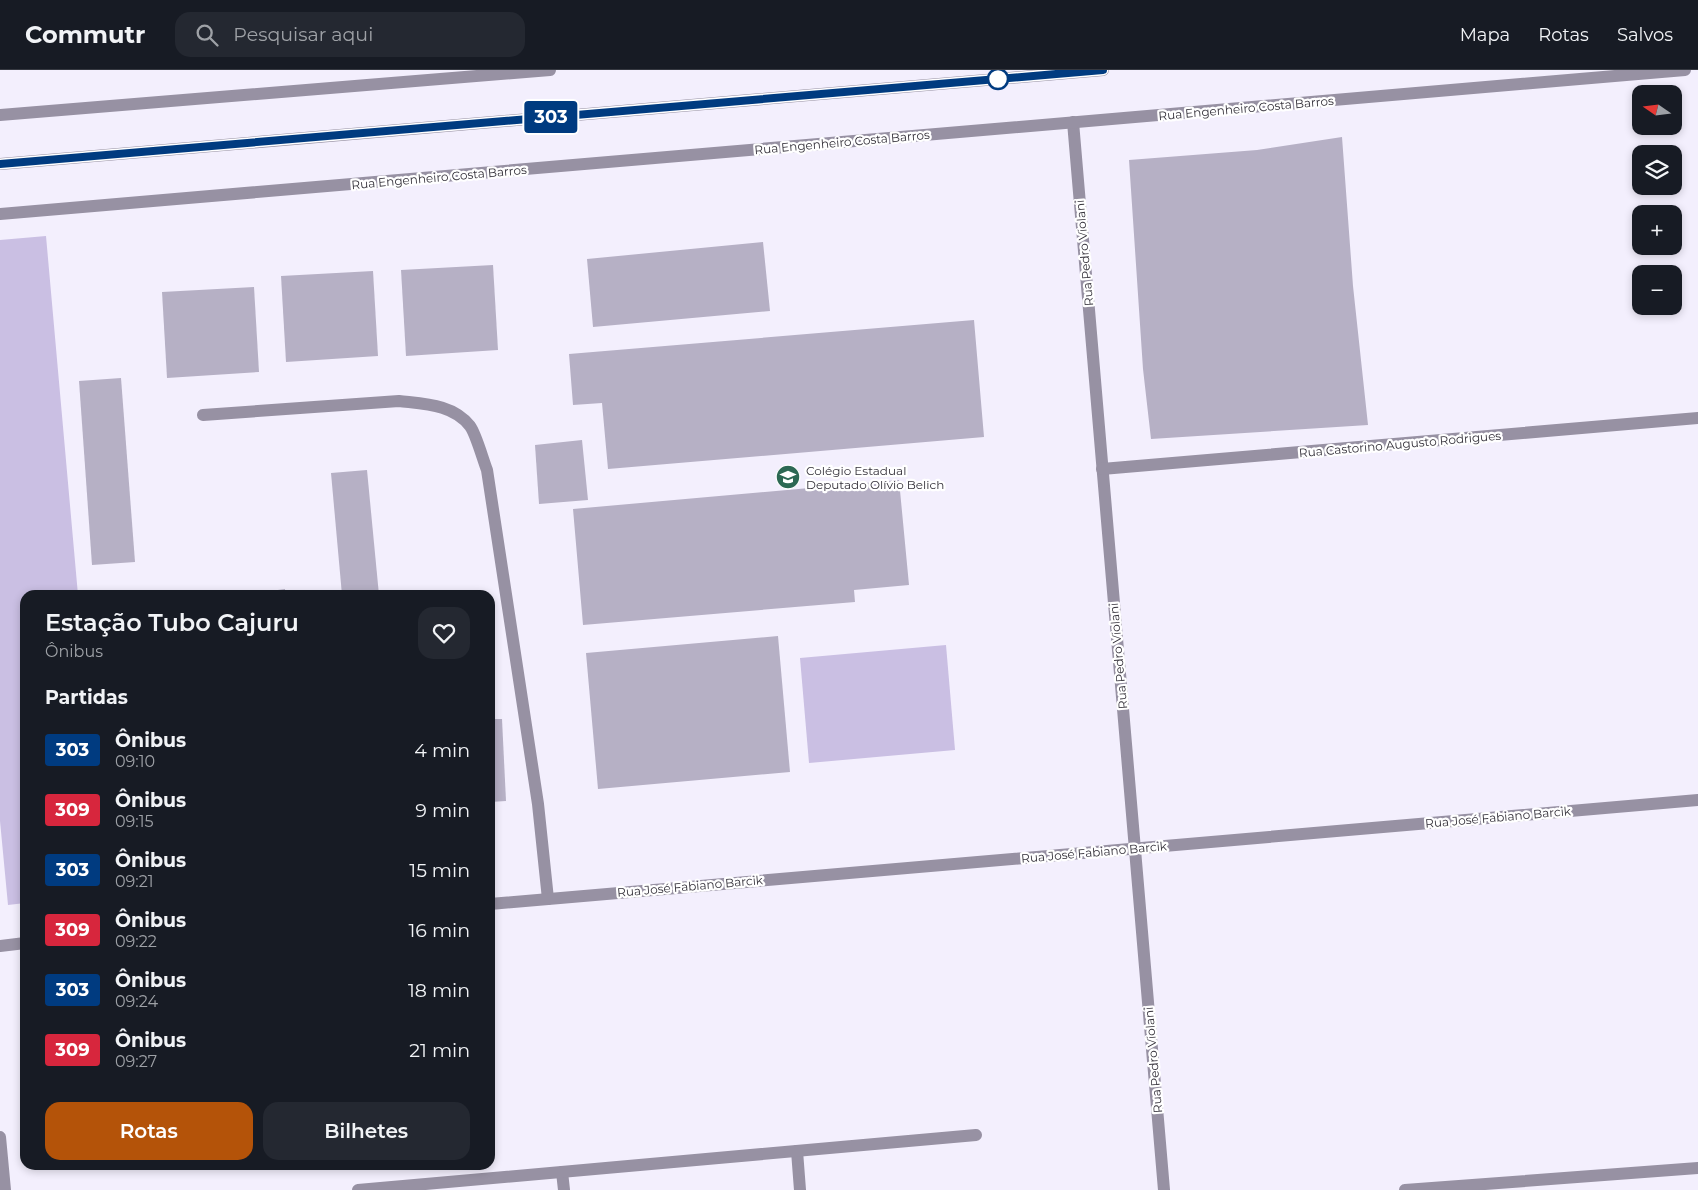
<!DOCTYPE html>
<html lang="pt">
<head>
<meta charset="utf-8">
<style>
  :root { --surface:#171b24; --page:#242831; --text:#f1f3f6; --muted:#9ea1a6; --line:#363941; --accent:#b45309 }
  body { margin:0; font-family:Montserrat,sans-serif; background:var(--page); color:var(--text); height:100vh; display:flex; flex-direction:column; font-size:19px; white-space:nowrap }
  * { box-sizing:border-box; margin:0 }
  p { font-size:16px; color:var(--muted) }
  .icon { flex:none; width:28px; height:28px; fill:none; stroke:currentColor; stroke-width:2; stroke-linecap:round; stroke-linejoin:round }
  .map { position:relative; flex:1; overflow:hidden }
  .side { position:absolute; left:20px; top:520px; width:475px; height:580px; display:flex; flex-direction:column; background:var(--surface); border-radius:15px; box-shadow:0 2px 8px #0003 }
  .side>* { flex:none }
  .badge { padding:0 10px; border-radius:4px; font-size:18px; line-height:32px }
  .needle { width:32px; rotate:284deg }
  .buttons { position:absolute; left:1632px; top:15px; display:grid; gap:10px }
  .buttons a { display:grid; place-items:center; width:50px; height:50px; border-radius:10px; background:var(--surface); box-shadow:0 2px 8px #0003; font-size:25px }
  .map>.badge { position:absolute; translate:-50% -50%; box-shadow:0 0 0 2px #fff }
  h2 { padding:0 25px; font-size:19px; line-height:45px }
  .round { display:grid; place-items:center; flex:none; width:52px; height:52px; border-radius:15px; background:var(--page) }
  .summary { display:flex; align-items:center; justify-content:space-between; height:85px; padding:0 25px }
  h1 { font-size:24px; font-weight:600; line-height:38px }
  .button { display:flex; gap:10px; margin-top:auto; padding:10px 25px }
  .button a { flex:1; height:58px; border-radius:15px; background:var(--accent); color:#fff; font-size:20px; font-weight:600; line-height:58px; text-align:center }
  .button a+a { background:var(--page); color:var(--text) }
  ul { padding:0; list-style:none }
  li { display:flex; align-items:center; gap:15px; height:60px; padding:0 25px }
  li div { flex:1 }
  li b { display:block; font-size:19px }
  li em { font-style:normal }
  li .badge { min-width:55px; font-weight:700; text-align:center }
  header { display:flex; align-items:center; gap:30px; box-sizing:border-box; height:70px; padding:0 25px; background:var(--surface); border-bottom:1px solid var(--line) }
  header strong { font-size:24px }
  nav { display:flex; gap:28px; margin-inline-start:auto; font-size:18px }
  .search { width:350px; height:45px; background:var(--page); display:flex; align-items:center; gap:12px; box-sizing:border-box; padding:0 18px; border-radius:15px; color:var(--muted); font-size:19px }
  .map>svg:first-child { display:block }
</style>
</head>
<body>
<header>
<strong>Commutr</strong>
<div class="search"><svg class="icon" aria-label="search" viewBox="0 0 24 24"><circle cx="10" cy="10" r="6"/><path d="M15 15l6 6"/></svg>Pesquisar aqui</div>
<nav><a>Mapa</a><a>Rotas</a><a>Salvos</a></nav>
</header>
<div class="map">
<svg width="1698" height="1120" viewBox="0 0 1698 1120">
  <rect width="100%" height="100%" fill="#f3effd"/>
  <g fill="#cabfe3">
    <path d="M46,166L78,525H25V833L8,835L0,751V170Z"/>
    <path d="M946,575L955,680L809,693L800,588Z"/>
  </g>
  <g fill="#b6b0c5">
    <path d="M1342,67L1353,216L1368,355L1151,369L1143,299L1129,90L1257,80Z"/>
    <path d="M763,172L770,241L593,257L587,189Z"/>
    <path d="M493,195L498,280L406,286L401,200Z"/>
    <path d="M373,201L378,286L286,292L281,206Z"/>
    <path d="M254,217L259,302L167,308L162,222Z"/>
    <path d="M974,250L984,367L608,399L602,333L573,335L569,284Z"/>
    <path d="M121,308L135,492L92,495L79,311Z"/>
    <path d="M582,370L588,430L539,434L535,375Z"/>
    <path d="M367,400L379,525H342L331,403Z"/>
    <path d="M899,410L909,515L854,520L855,532L583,555L573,439Z"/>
    <path d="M285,519V525H248V524Z"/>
    <path d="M778,566L790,702L598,719L586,583Z"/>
    <path d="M490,649H502L506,731L490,732Z"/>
  </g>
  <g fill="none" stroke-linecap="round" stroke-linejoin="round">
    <g stroke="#9791a3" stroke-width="12">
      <path d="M0,45L550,0"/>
      <path d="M1073,52L1164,1120"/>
      <path d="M0,94L1103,0"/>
      <path d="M0,144L1685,0"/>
      <path d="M203,345L399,331C424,334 453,334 470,356C476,364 483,390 487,400L538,734L548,829"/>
      <path d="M1102,399L1698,348"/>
      <path d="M490,834L1698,730"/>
      <path d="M0,876L25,873"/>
      <path d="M0,1067L5,1120"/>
      <path d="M797,1081L800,1120"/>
      <path d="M562,1102L564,1120"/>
      <path d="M358,1120L976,1065"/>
      <path d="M1405,1120L1698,1098"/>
    </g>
  </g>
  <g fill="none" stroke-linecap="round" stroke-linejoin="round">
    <g stroke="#fff" stroke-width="11">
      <path id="line" d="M0,94L1103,0"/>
    </g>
    <use href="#line" stroke="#003b80" stroke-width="8"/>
  </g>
  <defs>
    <g id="school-disc" transform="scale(1.25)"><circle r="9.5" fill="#2c6853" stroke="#fff"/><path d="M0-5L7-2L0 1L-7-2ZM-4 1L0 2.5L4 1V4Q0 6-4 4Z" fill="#fff"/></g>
  </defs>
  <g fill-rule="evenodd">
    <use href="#school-disc" x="788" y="407"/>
  </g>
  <circle fill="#fff" stroke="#003b80" stroke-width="2.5" cx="998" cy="9" r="10"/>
  <g text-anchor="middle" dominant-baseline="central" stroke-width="4.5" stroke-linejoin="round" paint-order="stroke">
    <g font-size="12" fill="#333039" stroke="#fff">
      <text transform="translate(1246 38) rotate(-5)">Rua Engenheiro Costa Barros</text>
      <text transform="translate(842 72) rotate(-5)">Rua Engenheiro Costa Barros</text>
      <text transform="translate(439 107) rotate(-5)">Rua Engenheiro Costa Barros</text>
      <text transform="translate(1084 183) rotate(-95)">Rua Pedro Violani</text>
      <text transform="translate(1400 374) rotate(-5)">Rua Castorino Augusto Rodrigues</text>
      <text transform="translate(1118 586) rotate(-95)">Rua Pedro Violani</text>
      <text transform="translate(1498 747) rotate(-5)">Rua José Fabiano Barcik</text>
      <text transform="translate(1094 782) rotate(-5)">Rua José Fabiano Barcik</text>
      <text transform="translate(690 816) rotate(-5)">Rua José Fabiano Barcik</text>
      <text transform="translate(1153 990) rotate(-95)">Rua Pedro Violani</text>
    </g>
    <g font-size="12" fill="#333039" stroke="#fff" text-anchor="start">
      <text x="806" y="400">Colégio Estadual<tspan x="806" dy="14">Deputado Olívio Belich</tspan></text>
    </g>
  </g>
</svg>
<div class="buttons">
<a><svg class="needle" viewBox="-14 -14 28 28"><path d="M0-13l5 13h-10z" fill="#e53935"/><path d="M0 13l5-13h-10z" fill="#9ea1a6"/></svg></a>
<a><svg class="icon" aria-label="layers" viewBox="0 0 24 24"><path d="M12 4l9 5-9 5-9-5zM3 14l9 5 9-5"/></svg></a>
<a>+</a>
<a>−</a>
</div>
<b class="badge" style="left:551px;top:47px;background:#003b80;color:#fff">303</b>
<section class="side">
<div class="summary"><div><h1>Estação Tubo Cajuru</h1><p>Ônibus</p></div><a class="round"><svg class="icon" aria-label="heart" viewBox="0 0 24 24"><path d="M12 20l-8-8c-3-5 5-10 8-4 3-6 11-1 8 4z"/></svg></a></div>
<h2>Partidas</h2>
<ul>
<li><span class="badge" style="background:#003b80;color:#fff">303</span><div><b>Ônibus</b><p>09:10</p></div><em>4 min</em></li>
<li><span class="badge" style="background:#d7263d;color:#fff">309</span><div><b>Ônibus</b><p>09:15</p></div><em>9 min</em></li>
<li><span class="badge" style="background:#003b80;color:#fff">303</span><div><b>Ônibus</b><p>09:21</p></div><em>15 min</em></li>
<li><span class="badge" style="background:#d7263d;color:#fff">309</span><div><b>Ônibus</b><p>09:22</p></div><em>16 min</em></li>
<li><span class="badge" style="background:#003b80;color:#fff">303</span><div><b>Ônibus</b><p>09:24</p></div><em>18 min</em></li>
<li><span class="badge" style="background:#d7263d;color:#fff">309</span><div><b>Ônibus</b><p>09:27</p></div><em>21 min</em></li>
</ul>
<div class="button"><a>Rotas</a><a>Bilhetes</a></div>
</section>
</div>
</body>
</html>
